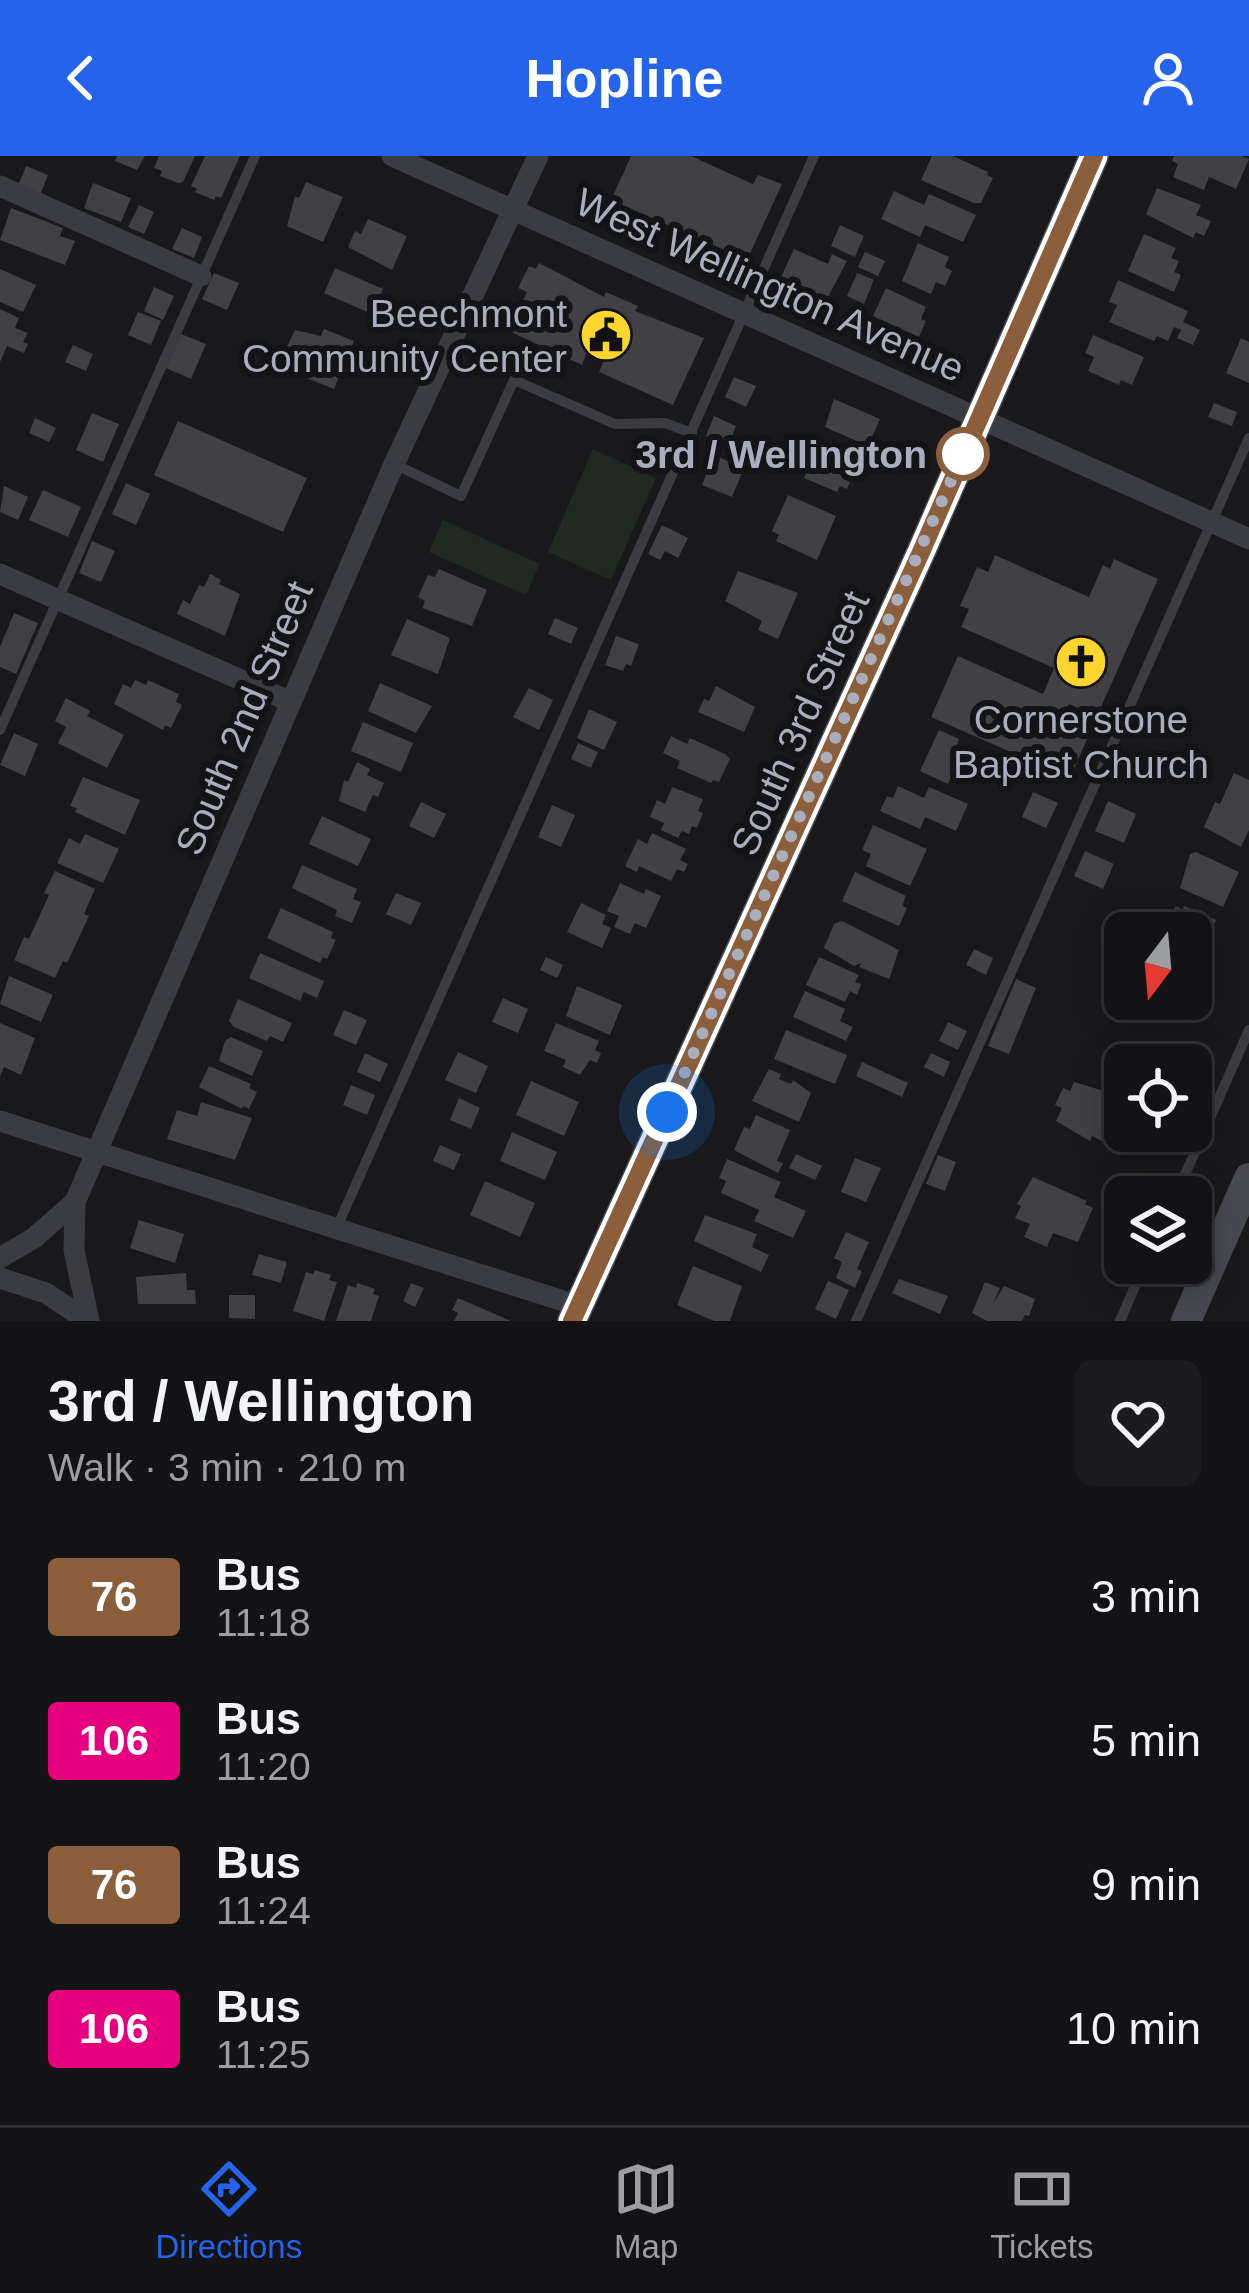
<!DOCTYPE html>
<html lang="en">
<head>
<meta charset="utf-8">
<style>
  :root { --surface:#131214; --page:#1c1b1d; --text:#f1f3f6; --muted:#9d9ea0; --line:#323234; --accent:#2563eb }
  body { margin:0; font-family:Helvetica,sans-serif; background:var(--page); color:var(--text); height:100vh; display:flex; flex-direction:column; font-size:45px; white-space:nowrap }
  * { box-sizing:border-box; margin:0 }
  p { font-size:39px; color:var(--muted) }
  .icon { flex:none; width:66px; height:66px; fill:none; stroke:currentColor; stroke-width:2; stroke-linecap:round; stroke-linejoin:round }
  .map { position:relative; height:1165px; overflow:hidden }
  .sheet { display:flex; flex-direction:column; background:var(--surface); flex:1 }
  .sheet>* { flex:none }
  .badge { padding:0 24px; border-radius:9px; font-size:42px; line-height:78px }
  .needle { width:78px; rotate:196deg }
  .buttons { position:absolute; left:1104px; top:756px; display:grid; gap:24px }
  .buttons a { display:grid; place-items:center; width:108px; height:108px; border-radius:18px; background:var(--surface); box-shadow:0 6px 30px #0003,0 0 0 3px var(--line); font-size:60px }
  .you { position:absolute; width:60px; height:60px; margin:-30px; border:9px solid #fff; border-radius:50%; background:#1a73e8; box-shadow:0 0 0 18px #1a73e833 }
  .map>.badge { position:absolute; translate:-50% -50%; box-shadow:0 0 0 6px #fff }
  .round { display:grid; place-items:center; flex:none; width:126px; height:126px; border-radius:18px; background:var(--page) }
  .overview { display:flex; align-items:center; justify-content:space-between; height:204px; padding:0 48px }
  h1 { font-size:57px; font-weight:700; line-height:90px }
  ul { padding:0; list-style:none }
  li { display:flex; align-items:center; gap:36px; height:144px; padding:0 48px }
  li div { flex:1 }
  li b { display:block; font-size:45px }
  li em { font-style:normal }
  li .badge { min-width:132px; font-weight:700; text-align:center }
  header { display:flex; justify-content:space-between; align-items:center; height:156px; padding:0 48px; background:var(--accent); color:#fff; font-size:54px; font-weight:700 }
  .tabs { display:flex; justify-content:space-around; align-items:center; height:168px; border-top:3px solid var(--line); background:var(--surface); font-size:33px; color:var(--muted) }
  .tabs a { display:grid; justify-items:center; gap:6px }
  .tabs .on { color:var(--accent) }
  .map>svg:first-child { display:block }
</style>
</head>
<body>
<header><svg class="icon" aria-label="back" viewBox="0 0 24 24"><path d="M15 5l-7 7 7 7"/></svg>Hopline<svg class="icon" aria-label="person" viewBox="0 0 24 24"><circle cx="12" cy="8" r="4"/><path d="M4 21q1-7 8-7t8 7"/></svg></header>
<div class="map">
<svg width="1249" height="1165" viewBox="0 0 1249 1165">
  <rect width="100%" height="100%" fill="#19181b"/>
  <g fill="#202922">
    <path d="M593,293L656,322L611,424L548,396Z"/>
    <path d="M443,364L540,408L526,439L429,396Z"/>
  </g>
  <g fill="#404045">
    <path d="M117,0H145L137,14L115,5Z"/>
    <path d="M159,0H195L183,26L178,27L160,20L162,15L154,12Z"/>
    <path d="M205,0H240L221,42L216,40L214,44L195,36L197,33L191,30Z"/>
    <path d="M631,0H691L753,28L758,19L782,28L747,104L611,44Z"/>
    <path d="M932,0H953L988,16L987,19L993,22L981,47H974L921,24Z"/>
    <path d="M1174,0H1241L1249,3L1236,33L1209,21L1204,34L1173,21L1178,8L1172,5Z"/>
    <path d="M26,10L48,19L40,39L18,30Z"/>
    <path d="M306,26L343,41L323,86L287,70L295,40L299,42Z"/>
    <path d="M93,27L131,42L121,66L84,52Z"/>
    <path d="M1157,32L1201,49L1196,59L1211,65L1204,80L1196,76L1193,82L1146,58Z"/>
    <path d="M894,35L924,49L929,38L976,59L963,86L925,69L920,81L881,63Z"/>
    <path d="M139,49L154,56L144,78L128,71Z"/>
    <path d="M11,52L63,72L60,80L75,85L65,109L0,84Z"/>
    <path d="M368,63L407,80L392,114L348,91L355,75L361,78Z"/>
    <path d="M840,69L864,80L855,101L831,90Z"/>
    <path d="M182,72L202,81L194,102L172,93Z"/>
    <path d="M1144,78L1176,92L1171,102L1179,105L1174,116L1181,119L1174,136L1128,115Z"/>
    <path d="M918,87L949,101L945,111L952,115L945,130L936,126L931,138L902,125Z"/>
    <path d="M794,93L828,108L832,98L847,105L828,141L822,138L819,143L804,136L806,132L781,121Z"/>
    <path d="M865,96L885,105L878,120L858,111Z"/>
    <path d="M539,107L604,141L606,136L638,150L635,155L704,182L673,249L599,216L604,204L587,196L582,209L509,175L527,136L518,132L529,110L536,113Z"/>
    <path d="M335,112L383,133L372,158L324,137Z"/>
    <path d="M0,113L36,129L23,156L0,146Z"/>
    <path d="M214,117L239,127L227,154L202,143Z"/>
    <path d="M857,117L874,124L864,148L847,140Z"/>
    <path d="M1118,124L1188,155L1183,166L1200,174L1193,189L1177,182L1181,174L1174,171L1168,185L1157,180L1154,185L1109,166L1117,149L1109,146Z"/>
    <path d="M154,131L174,140L163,164L144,155Z"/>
    <path d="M886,132L926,151L921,163L926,165L919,181L873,160Z"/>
    <path d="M0,153L19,162L15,172L28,177L23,186L28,188L24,197L7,190L0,206Z"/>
    <path d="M138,156L161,165L151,189L128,179Z"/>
    <path d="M324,173L354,185L334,233L302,220L305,213L281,203L295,174L321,180Z"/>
    <path d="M181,178L206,188L191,223L166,212Z"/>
    <path d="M1093,179L1144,201L1132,229L1121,224L1119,229L1088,215L1094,201L1085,197Z"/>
    <path d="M1241,182L1249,186V227L1226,217Z"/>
    <path d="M73,189L93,198L86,215L65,206Z"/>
    <path d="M734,221L756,230L746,251L725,241Z"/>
    <path d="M834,243L880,263L868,290L825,271Z"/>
    <path d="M1214,247L1237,256L1232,270L1208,261Z"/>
    <path d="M92,257L119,268L103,306L76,294Z"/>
    <path d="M714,260L736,270L728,290L706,280Z"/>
    <path d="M35,262L56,272L49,286L29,277Z"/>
    <path d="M178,265L307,322L283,376L154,319Z"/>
    <path d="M814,286L854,302L857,307L847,333L840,330L837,336L804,322L809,310L814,311L817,304L808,300Z"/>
    <path d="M714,299L744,312L732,341L702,329Z"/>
    <path d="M126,327L150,338L136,369L112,358Z"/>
    <path d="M4,330L28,341L18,364L0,356Z"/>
    <path d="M43,334L81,351L68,381L29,364Z"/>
    <path d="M788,339L836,360L817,404L776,385L779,379L772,375Z"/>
    <path d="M662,369L688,382L678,402L665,395L660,404L648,398Z"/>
    <path d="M92,385L115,395L101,426L79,417Z"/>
    <path d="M995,399L1089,441L1103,409L1110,413L1114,403L1158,423L1097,560L1069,548L1064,560L1092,572L1070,622L931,561L958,500L1043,538L1054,512L961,471L969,453L960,450L977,411L988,416Z"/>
    <path d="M439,413L487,434L472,470L422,452L425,445L418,441L428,419L435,421Z"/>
    <path d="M738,415L798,437L778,483L758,474L762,465L725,445Z"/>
    <path d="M210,418L221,424L219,428L240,438L225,480L177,458L183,444L190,448L199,429L204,431Z"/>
    <path d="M14,457L38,467L16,518L0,511V491Z"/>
    <path d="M555,462L578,472L571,488L548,478Z"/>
    <path d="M407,463L450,482L438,518L391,499Z"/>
    <path d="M616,480L639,488L631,510L626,508L623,515L605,509Z"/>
    <path d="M135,524L146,529L148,524L179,538L176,546L182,549L171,572L165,569L163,574L114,548L123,528L131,532Z"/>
    <path d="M380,527L432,550L416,577L368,555Z"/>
    <path d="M716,530L755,551L744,576L698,556L704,543L709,545Z"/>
    <path d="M529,532L553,544L539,574L513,561Z"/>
    <path d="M66,542L90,555L87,560L124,579L107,612L58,587L66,571L55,565Z"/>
    <path d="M589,553L617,566L604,594L577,582Z"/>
    <path d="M363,566L413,587L401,616L351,595Z"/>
    <path d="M939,574L959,583L956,592L962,595L948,628L920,615Z"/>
    <path d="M14,577L38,588L25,620L0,609Z"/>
    <path d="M671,580L687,588L690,582L725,598L730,603L719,626L713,624L711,627L677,612L680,605L663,597Z"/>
    <path d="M578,587L598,596L591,612L571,603Z"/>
    <path d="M357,606L370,613L367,619L384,627L378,641L373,639L365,656L339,645L344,624L348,626Z"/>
    <path d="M1234,617L1249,624V674L1241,691L1204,671L1215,646L1220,648Z"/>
    <path d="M83,621L140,644L125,679L75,656L77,652L70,650Z"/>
    <path d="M898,630L924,642L929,631L968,648L956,675L925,661L920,673L880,655L887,640L893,642Z"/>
    <path d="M672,631L703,643L698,655L703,657L697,672L692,670L689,678L682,675L678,682L661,674L664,667L650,661L657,644L665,648Z"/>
    <path d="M1033,636L1058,647L1046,672L1022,661Z"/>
    <path d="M1108,645L1136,658L1124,687L1095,675Z"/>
    <path d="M421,646L446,658L434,682L409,670Z"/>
    <path d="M552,649L575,659L561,691L538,681Z"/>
    <path d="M322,660L371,683L358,710L309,688Z"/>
    <path d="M873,669L927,693L910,730L866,710L871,698L862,694Z"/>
    <path d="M652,677L686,693L680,704L688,708L684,716L677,713L671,725L639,710L637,716L625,710L638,683L647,688Z"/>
    <path d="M85,678L119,693L103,727L57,707L69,682L80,688Z"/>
    <path d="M1085,695L1114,708L1103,733L1074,720Z"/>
    <path d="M1196,696L1239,716L1223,751L1180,732L1190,698Z"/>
    <path d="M302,709L357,733L353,743L361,746L352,767L335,760L337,754L292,732Z"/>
    <path d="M55,715L95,733L84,758L89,760L67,807L63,805L55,822L14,804L24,781L29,783L49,739L44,737Z"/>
    <path d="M855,716L906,740L902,750L907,752L899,770L842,745Z"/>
    <path d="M620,727L644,738L646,733L661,740L646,772L635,767L630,778L614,771L619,760L607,755Z"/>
    <path d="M396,737L421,747L411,769L386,758Z"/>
    <path d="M581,747L606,759L602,768L611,772L602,792L567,776Z"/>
    <path d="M1176,750L1182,754L1184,750L1216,764L1201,797L1191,793V777H1174L1178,761L1172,758Z"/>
    <path d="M281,752L333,776L331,782L336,784L327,803L323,801L320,807L267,782Z"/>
    <path d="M842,765L899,794L889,823L859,811L861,807L854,810L824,792L834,768Z"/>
    <path d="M974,793L993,802L986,819L966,809Z"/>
    <path d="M260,797L324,825L317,842L304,836L300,845L249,822Z"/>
    <path d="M546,801L563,809L557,822L540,814Z"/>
    <path d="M819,801L859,819L855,826L861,828L857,839L850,835L845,846L806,829Z"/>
    <path d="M9,820L53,839L41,866L0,848Z"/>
    <path d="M1016,823L1036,832L1009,898L988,890Z"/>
    <path d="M577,830L622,849L610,879L566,860Z"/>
    <path d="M805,835L845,853L840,865L853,871L846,885L793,861Z"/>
    <path d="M503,842L528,853L518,877L492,866Z"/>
    <path d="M238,843L292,867L283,886L270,880L267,885L234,871L229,865Z"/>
    <path d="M344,854L367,864L356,889L333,879Z"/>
    <path d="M948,866L967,875L958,894L939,885Z"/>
    <path d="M0,867L35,882L21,919L4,911L0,921Z"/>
    <path d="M556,867L599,885L595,894L601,897L597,907L590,904L580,919L563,911L566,904L544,895Z"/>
    <path d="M786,874L847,899L835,928L774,903Z"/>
    <path d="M231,881L263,895L252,920L219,905L225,885Z"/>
    <path d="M458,896L488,910L476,937L445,924Z"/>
    <path d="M365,897L388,908L380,926L357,916Z"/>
    <path d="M931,897L950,906L944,921L924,911Z"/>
    <path d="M862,906L908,927L902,941L856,920Z"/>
    <path d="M209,910L251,928L249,932L257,936L249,953L243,950L242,953L199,931Z"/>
    <path d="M769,913L781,918L779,923L791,928L793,924L811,937L799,966L752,945Z"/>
    <path d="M531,925L579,946L564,980L516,959Z"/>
    <path d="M1074,926L1124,941L1120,950L1125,952L1118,968L1122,970L1112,990L1092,980L1090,985L1056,965L1062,952L1055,949L1063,932L1070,935Z"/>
    <path d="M351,929L375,939L367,959L343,949Z"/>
    <path d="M459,942L480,952L471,973L450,964Z"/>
    <path d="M201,946L252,962L235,1004L167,983L177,954L197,960Z"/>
    <path d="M756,959L790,974L777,1005L783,1007L778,1017L734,994L744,971L750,973Z"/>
    <path d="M512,976L557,996L545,1024L500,1005Z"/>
    <path d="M440,989L461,998L454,1014L433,1005Z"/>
    <path d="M796,998L822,1010L815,1024L789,1012Z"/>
    <path d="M938,999L956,1006L945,1035L926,1028Z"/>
    <path d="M855,1002L881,1012L866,1046L841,1036Z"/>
    <path d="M727,1003L781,1026L774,1041L806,1055L793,1082L754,1065L759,1054L721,1037L726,1025L719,1022Z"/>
    <path d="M1033,1021L1087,1045L1085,1048L1093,1052L1078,1086L1053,1077L1047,1091L1024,1081L1030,1068L1015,1062L1021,1050L1017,1048Z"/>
    <path d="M485,1025L535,1047L520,1081L470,1059Z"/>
    <path d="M705,1059L757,1078L752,1091L769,1099L761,1116L694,1085Z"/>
    <path d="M139,1064L184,1078L175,1107L130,1092Z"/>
    <path d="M846,1076L869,1086L857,1113L862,1115L855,1132L836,1122L842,1106L834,1102Z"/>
    <path d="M259,1098L287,1106L281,1127L252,1119Z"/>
    <path d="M693,1110L742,1130L730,1165H714L677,1149Z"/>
    <path d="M315,1114L331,1119L329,1124L337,1126L324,1165L293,1155L306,1116L313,1118Z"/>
    <path d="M186,1117L187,1134H195L196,1148H138L136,1121Z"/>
    <path d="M899,1123L948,1140L940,1158L892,1137Z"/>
    <path d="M828,1125L849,1134L836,1163L815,1153Z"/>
    <path d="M985,1126L1000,1132L993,1148L1004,1130L1035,1143L1029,1160L1025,1159L1022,1165H987L972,1157Z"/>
    <path d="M357,1127L375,1133L373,1138L379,1140L371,1165H336L348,1129L356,1132Z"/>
    <path d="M411,1127L424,1132L415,1151L403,1145Z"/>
    <path d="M229,1139H255V1163L229,1162Z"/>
    <path d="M458,1142L511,1165H454L458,1157L452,1154Z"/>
  </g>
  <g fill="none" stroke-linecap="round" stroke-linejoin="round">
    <g stroke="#3b3b42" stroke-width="10">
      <path d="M394,308L461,340L514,224L615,268L665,267L692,277"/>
      <path d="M0,574L255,0"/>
      <path d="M1175,1041L1249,874"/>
      <path d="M337,1071L814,0"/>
      <path d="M856,1165L1249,282"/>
      <path d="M1120,1165L1145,1107"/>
    </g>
    <g stroke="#3b3b42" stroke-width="21">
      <path d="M392,0L1249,383"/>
      <path d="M0,30L201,120"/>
      <path d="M0,418L289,545"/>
      <path d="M0,965L579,1150"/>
      <path d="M0,1102L34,1082L75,1046"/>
      <path d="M0,1122L46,1137L88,1165"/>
      <path d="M89,1165L74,1094L75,1046L394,308L538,0"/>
    </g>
    <g stroke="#474850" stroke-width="30">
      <path d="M572,1165L922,394L1094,0"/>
      <path d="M1186,1165L1249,1022"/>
    </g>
  </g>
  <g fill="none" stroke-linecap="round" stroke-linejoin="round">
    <g stroke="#fff" stroke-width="27">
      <path id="line" d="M572,1165L922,394L1094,0"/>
    </g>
    <use href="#line" stroke="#8b5e3c" stroke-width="18"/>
    <path stroke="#aaadbb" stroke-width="12" stroke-dasharray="0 21.6" d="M667,956L963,298"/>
  </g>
  <defs>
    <g id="civic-disc" transform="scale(2.7)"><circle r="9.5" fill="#fcd52f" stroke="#141316"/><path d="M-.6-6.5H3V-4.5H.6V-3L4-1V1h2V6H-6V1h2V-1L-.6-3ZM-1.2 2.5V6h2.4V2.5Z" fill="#111"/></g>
    <g id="church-disc" transform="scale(2.7)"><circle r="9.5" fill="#fcd52f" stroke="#141316"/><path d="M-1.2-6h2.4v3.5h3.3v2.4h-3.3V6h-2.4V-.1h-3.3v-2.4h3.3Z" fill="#111"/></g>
  </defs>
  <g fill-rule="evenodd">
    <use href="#civic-disc" x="606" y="179"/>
    <use href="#church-disc" x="1081" y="506"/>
  </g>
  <circle fill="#fff" stroke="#8b5e3c" stroke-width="6" cx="963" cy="298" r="24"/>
  <g text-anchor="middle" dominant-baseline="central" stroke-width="12" stroke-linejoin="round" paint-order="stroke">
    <g font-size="39" fill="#aaadbb" stroke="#141316">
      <text transform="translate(770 129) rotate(24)">West Wellington Avenue</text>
      <text transform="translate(244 562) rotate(-67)">South 2nd Street</text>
      <text transform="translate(800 567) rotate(-66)">South 3rd Street</text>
    </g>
    <g font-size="39" fill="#aaadbb" stroke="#141316" text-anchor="end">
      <text x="567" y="157">Beechmont<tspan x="567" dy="45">Community Center</tspan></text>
      <text x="1081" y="563" text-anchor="middle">Cornerstone<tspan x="1081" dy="45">Baptist Church</tspan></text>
    </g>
    <g font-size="39" font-weight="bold" fill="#aaadbb" stroke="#141316" text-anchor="end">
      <text x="927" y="298">3rd / Wellington</text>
    </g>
  </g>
</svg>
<div class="buttons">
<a><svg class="needle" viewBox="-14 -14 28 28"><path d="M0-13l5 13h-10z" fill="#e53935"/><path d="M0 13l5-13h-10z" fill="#9d9ea0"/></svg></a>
<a><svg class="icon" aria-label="locate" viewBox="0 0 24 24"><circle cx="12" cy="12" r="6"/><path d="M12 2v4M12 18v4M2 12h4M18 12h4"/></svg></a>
<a><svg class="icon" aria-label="layers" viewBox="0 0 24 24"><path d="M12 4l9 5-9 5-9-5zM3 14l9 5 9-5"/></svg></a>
</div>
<div class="you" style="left:667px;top:956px"></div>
</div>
<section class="sheet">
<div class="overview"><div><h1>3rd / Wellington</h1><p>Walk · 3 min · 210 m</p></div><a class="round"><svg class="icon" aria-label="heart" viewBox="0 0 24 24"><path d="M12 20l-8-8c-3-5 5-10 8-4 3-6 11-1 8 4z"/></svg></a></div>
<ul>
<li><span class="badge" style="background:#8b5e3c;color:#fff">76</span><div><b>Bus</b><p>11:18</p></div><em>3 min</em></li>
<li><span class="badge" style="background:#e6007e;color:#fff">106</span><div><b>Bus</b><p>11:20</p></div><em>5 min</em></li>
<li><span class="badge" style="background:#8b5e3c;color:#fff">76</span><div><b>Bus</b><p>11:24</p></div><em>9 min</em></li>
<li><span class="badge" style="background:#e6007e;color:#fff">106</span><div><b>Bus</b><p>11:25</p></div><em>10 min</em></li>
</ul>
</section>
<nav class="tabs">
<a class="on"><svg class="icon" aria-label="directions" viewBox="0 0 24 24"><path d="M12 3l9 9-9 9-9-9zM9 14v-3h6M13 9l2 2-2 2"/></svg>Directions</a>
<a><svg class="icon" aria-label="map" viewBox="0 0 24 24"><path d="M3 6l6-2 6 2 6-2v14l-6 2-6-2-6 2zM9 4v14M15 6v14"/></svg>Map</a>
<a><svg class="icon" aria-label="tickets" viewBox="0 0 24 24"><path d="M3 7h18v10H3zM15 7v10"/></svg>Tickets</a>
</nav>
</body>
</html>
